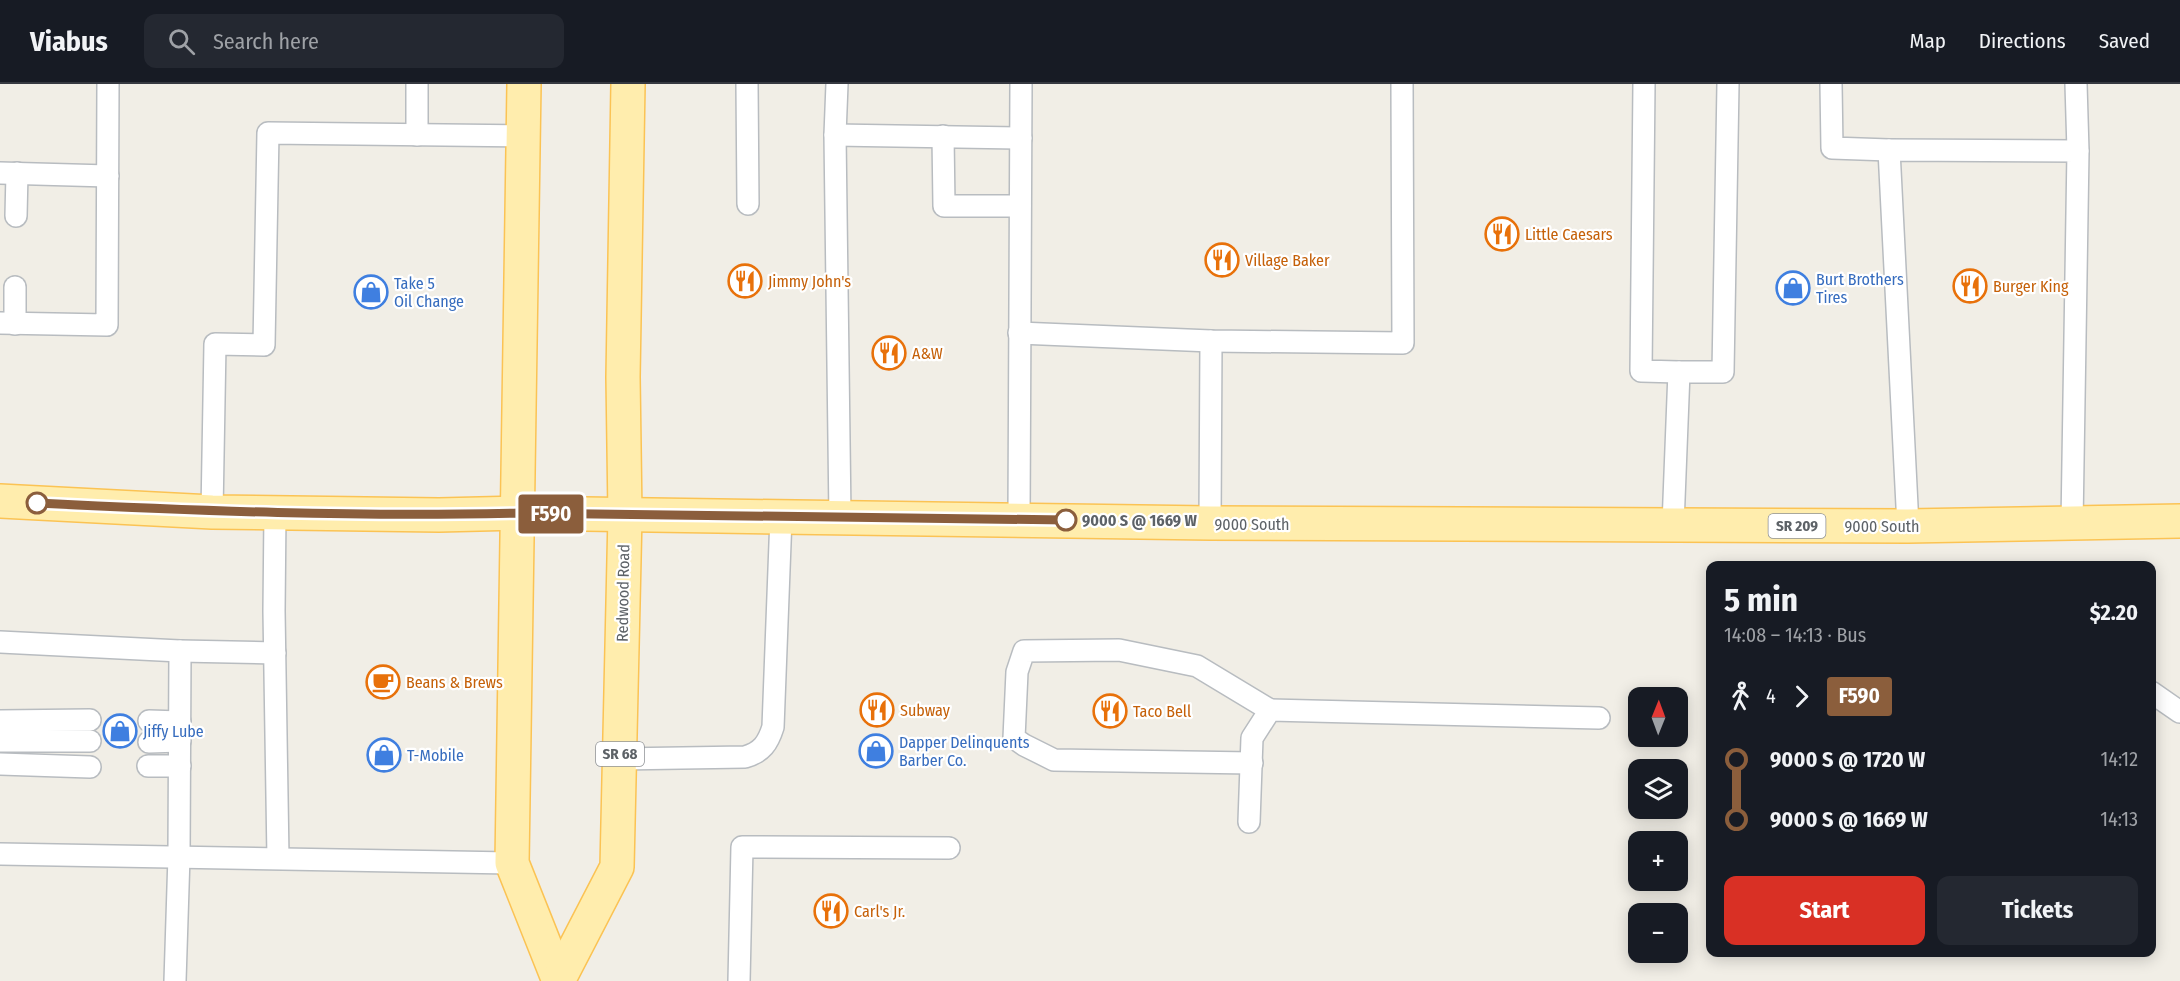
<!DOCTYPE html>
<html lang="en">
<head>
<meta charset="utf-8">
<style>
  :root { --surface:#171b24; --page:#242831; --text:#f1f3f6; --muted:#9ea1a6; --line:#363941; --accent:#d93025 }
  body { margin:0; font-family:"Fira Sans Condensed",sans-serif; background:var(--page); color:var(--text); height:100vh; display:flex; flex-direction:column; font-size:22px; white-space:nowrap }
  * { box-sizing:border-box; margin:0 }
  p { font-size:20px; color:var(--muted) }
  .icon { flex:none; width:33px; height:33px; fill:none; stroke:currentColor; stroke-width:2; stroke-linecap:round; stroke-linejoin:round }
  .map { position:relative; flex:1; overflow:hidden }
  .panel { position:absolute; left:1706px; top:477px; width:450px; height:396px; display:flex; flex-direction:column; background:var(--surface); border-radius:12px; box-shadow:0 3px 15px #0003 }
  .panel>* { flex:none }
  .badge { padding:0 12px; border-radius:4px; font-size:21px; line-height:39px }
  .needle { width:39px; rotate:1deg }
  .fabs { position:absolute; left:1628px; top:603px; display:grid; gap:12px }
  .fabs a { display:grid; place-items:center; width:60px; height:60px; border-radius:12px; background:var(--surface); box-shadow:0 3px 15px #0003; font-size:30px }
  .map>.badge { position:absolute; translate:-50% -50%; box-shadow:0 0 0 3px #fff }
  .legs { display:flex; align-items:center; gap:9px; height:66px; padding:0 18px; font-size:20px }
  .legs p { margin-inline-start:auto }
  .overview { display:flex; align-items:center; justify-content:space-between; height:102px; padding:0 18px }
  h1 { font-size:33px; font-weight:700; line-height:45px }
  .action { display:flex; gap:12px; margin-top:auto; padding:12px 18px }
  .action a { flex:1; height:69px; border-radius:12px; background:var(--accent); color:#fff; font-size:24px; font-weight:700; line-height:69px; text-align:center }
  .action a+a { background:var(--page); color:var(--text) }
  ul { padding:0 18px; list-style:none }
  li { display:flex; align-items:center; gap:21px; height:60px; font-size:22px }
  li i { display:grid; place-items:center; width:9px; height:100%; margin:0 8px; background:currentColor }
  li i::after { content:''; width:15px; height:15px; margin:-8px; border:4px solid; border-radius:50%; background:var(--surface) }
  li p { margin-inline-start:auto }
  li:first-child i { background:linear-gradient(#0000 50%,currentColor 0) }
  li:last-child i { background:linear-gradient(currentColor 50%,#0000 0) }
  header { display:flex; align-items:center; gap:36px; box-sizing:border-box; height:84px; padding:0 30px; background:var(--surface); border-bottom:2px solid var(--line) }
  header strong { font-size:28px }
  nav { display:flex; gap:33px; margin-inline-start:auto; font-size:21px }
  .search { width:420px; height:54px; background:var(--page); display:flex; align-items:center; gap:15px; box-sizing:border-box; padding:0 21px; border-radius:12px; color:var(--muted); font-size:22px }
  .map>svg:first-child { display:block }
</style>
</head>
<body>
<header>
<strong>Viabus</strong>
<div class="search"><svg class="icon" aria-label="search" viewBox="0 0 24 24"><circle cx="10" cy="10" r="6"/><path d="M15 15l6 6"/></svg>Search here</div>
<nav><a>Map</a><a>Directions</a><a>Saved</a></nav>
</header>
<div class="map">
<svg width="2180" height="897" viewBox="0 0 2180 897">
  <rect width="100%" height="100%" fill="#f1eee6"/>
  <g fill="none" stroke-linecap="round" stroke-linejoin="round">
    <g stroke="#b8bcc0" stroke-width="24">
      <g id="lane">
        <path d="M747,0L748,120"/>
        <path d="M837,0L835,51L840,433"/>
        <path d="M1644,0L1641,287L1679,288"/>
        <path d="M1831,0L1832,64L1889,66"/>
        <path d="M2076,0L2078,67"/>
        <path d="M417,51V0"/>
        <path d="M835,51L1021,54"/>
        <path d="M943,52L944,122H1020"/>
        <path d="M0,89L108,92"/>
        <path d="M16,132L17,89"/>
        <path d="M0,239L107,241L108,0"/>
        <path d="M15,240V203"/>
        <path d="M1019,249L1211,257L1403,259L1402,0"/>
        <path d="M212,428L215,260L264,261L268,49L524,52"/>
        <path d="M275,429L274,527L278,774"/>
        <path d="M1019,436L1021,0"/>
        <path d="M1210,439L1211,257"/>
        <path d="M1673,441L1679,288H1723L1728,0"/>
        <path d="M1908,442L1889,66L2078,67L2072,440"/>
        <path d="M0,558L180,567L179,772L175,897"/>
        <path d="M180,567L275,569"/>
        <path d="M2151,608L2180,628"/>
        <path d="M0,637L90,636"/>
        <path d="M149,637L180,638"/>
        <path d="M0,657H90"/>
        <path d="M149,658L180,657"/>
        <path d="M619,675L745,673C762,668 768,659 773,643L781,433"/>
        <path d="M1252,679L1054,676L1024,661L1014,654L1017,588L1024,567L1119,566L1197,582L1270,626"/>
        <path d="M0,680L90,683"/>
        <path d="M148,682H180"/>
        <path d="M1249,738L1252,654L1270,626L1599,634"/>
        <path d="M0,770L512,779"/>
        <path d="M739,897L742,763L949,764"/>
      </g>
    </g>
    <g stroke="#fbc354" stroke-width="36">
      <g id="primary">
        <path d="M524,0L512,779L559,897"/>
        <path d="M0,417L212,428L439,431L519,429L718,432L1210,439L1908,442L2180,437"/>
        <path d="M559,895L617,783L625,431L623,293L628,0"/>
      </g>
    </g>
    <use href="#lane" stroke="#fff" stroke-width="21"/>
    <use href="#primary" stroke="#ffedad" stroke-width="33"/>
  </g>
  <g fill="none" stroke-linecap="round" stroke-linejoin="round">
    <g stroke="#fff" stroke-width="14">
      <path id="line-1" d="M37,419C197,427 358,433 519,429L1066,436"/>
    </g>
    <use href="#line-1" stroke="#8b5e3c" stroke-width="9"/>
  </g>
  <defs>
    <g id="restaurant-ring" transform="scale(1.725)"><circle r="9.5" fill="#fff" stroke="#e8710a" stroke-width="1.5"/><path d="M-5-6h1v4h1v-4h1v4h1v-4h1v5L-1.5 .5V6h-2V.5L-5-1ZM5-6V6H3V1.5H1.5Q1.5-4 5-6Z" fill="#e8710a"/></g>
    <g id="shop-ring" transform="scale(1.725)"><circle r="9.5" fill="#fff" stroke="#3f7fe0" stroke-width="1.5"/><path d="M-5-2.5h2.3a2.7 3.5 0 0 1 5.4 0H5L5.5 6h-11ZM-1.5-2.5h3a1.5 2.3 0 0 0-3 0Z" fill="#3f7fe0"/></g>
    <g id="cafe-ring" transform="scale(1.725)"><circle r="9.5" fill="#fff" stroke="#e8710a" stroke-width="1.5"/><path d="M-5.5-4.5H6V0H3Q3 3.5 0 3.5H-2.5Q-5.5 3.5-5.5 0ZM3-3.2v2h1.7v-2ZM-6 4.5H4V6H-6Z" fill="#e8710a"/></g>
  </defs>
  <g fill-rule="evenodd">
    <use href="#restaurant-ring" x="1502" y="150"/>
    <use href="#restaurant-ring" x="1222" y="176"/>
    <use href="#restaurant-ring" x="745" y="197"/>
    <use href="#restaurant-ring" x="1970" y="202"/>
    <use href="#shop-ring" x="1793" y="204"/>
    <use href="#shop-ring" x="371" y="208"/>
    <use href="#restaurant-ring" x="889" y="269"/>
    <use href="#cafe-ring" x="383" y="598"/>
    <use href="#restaurant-ring" x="877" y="626"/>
    <use href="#restaurant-ring" x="1110" y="627"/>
    <use href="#shop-ring" x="120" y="647"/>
    <use href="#shop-ring" x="876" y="667"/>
    <use href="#shop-ring" x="384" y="671"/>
    <use href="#restaurant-ring" x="831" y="827"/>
  </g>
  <g fill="#fff" stroke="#8b5e3c" stroke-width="3">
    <circle cx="37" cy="419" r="10"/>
    <circle cx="1066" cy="436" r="10"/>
  </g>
  <g text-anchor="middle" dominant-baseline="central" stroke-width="4.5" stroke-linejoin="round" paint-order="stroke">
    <g fill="#fff" stroke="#8e9195" stroke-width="1.5">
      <rect x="1768.5" y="430" width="57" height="24" rx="4.5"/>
      <rect x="596" y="658" width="48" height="24" rx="4.5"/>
    </g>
    <g font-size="15" font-weight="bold" fill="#5d6267">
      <text x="1797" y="442">SR 209</text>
      <text x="620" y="670">SR 68</text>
    </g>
    <g font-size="16" fill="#c56008" stroke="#fff" text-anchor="start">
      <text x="1525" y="150">Little Caesars</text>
      <text x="1245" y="176">Village Baker</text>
      <text x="768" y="197">Jimmy John's</text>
      <text x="1993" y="202">Burger King</text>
      <text x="912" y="269">A&amp;W</text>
      <text x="406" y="598">Beans &amp; Brews</text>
      <text x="900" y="626">Subway</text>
      <text x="1133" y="627">Taco Bell</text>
      <text x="854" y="827">Carl's Jr.</text>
    </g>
    <g font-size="16" fill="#366cbe" stroke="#fff" text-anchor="start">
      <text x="1816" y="195">Burt Brothers<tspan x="1816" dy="18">Tires</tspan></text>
      <text x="394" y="199">Take 5<tspan x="394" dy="18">Oil Change</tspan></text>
      <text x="143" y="647">Jiffy Lube</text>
      <text x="899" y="658">Dapper Delinquents<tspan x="899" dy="18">Barber Co.</tspan></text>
      <text x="407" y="671">T-Mobile</text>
    </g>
    <g font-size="16" font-weight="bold" fill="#5d6267" stroke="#fff" text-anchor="start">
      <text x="1082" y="436">9000 S @ 1669 W</text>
    </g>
    <g font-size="16" fill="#5d6267" stroke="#fff">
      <text x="1252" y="440">9000 South</text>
      <text x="1882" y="442">9000 South</text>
      <text transform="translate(623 509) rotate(-89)">Redwood Road</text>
    </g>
  </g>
</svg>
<div class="fabs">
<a><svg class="needle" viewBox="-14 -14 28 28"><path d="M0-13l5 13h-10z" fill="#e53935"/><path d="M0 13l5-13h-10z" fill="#9ea1a6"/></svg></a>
<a><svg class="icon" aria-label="layers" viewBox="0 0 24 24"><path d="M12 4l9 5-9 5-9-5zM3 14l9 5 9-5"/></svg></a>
<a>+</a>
<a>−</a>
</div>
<b class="badge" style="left:551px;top:430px;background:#8b5e3c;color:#fff">F590</b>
<section class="panel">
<div class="overview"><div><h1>5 min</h1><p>14:08 – 14:13 · Bus</p></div><b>$2.20</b></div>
<div class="legs"><svg class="icon" aria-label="walk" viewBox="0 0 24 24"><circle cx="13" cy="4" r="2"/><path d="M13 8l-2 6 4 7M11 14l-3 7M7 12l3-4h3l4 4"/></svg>4<svg class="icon" aria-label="forward" viewBox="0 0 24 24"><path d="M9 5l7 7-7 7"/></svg><b class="badge" style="background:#8b5e3c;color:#fff">F590</b></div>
<ul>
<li><i style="color:#8b5e3c"></i><b>9000 S @ 1720 W</b><p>14:12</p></li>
<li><i style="color:#8b5e3c"></i><b>9000 S @ 1669 W</b><p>14:13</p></li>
</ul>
<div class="action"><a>Start</a><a>Tickets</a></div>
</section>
</div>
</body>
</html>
